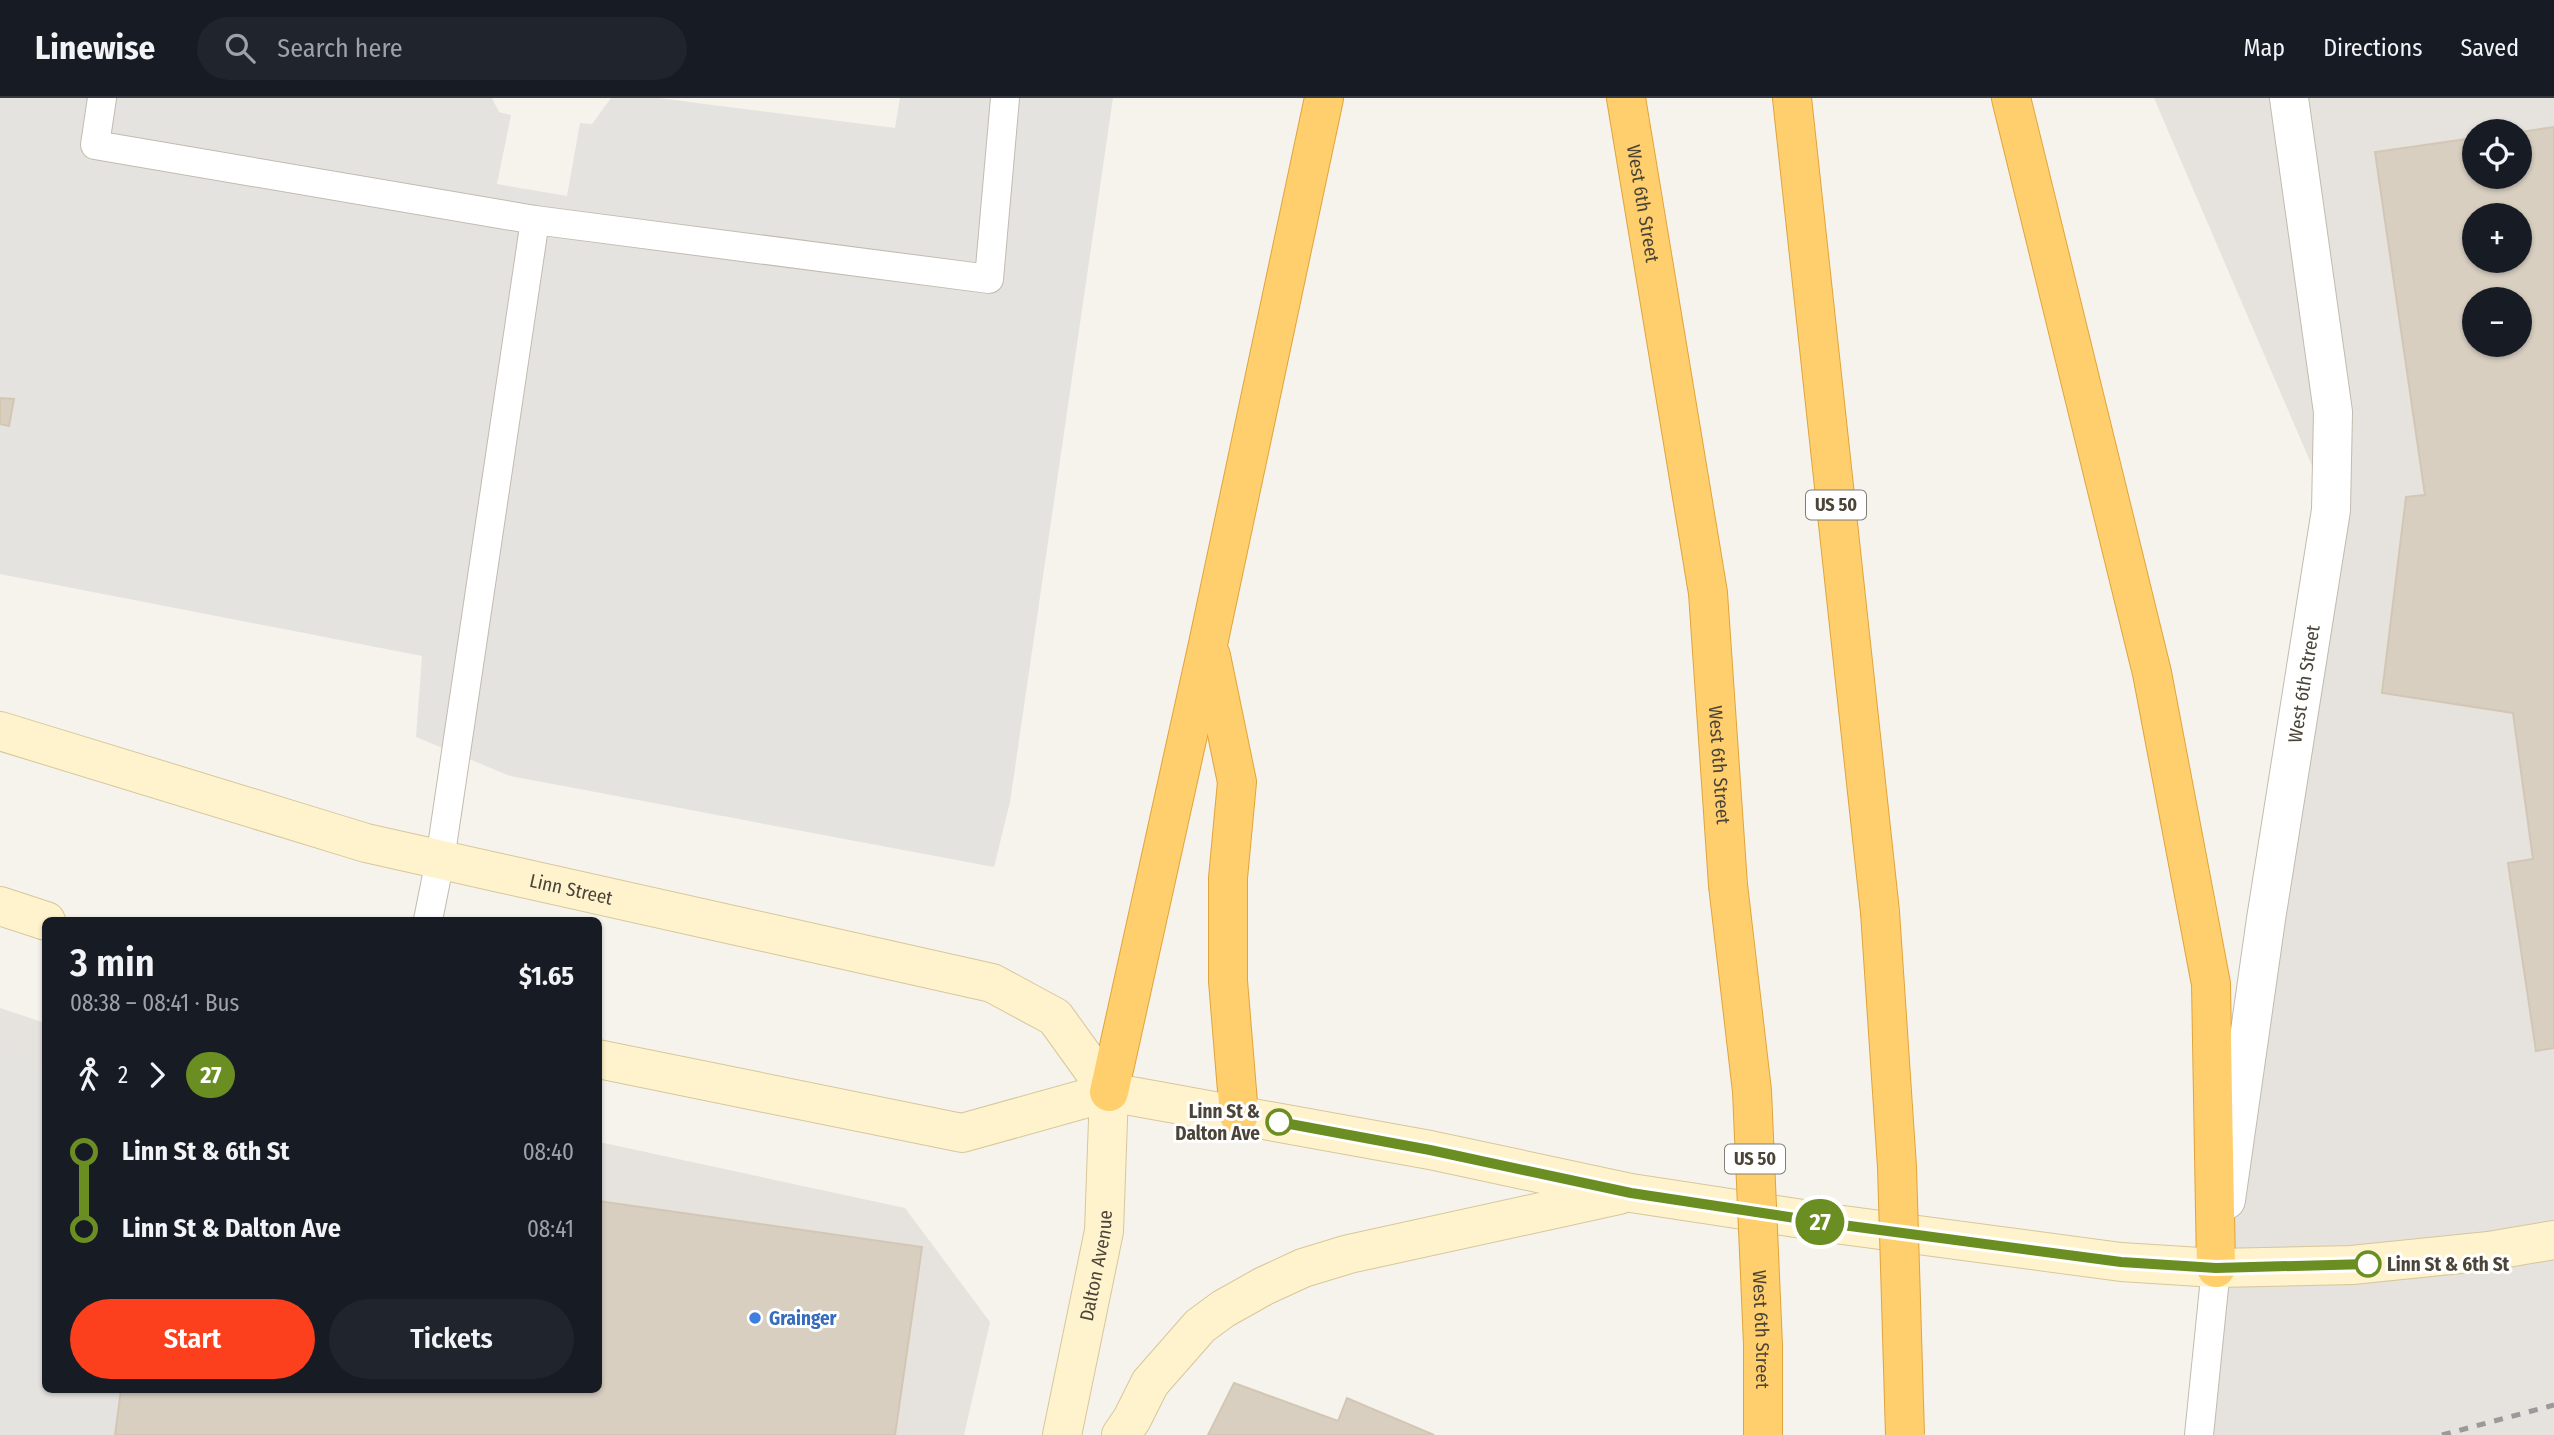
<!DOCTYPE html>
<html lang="en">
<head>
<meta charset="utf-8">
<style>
  :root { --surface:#171b24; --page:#20242c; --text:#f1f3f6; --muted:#9ea1a6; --line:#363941; --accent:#fc3f1d }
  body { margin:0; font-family:"Fira Sans Condensed",sans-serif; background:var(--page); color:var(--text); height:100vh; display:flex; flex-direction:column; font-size:26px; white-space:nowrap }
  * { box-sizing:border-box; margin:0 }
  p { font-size:23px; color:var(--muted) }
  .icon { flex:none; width:38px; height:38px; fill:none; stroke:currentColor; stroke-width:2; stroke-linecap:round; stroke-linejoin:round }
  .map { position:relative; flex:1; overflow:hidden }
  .details { position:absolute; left:42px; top:819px; width:560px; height:476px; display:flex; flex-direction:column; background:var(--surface); border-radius:10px; box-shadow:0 2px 5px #0004 }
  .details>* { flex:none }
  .badge { padding:0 14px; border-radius:23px; font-size:24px; line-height:46px }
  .fabs { position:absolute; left:2462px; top:21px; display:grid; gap:14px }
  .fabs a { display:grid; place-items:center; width:70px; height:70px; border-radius:50%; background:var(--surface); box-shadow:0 2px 5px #0004; font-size:35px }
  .map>.badge { position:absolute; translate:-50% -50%; box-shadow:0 0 0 4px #fff }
  .legs { display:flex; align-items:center; gap:10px; height:77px; padding:0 28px; font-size:23px }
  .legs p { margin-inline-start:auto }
  .summary { display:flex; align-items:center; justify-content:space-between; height:119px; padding:0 28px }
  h1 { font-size:38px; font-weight:600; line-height:52px }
  .action { display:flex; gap:14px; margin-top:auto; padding:14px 28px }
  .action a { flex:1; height:80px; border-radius:42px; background:var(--accent); color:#fff; font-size:28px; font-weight:600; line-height:80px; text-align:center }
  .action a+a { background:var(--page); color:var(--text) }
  ul { padding:0 28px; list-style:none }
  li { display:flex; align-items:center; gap:24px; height:77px; font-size:26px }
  li i { display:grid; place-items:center; width:10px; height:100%; margin:0 9px; background:currentColor }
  li i::after { content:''; width:18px; height:18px; margin:-9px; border:5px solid; border-radius:50%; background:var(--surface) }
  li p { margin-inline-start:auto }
  li:first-child i { background:linear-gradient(#0000 50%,currentColor 0) }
  li:last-child i { background:linear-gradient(currentColor 50%,#0000 0) }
  header { display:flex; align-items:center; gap:42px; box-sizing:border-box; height:98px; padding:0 35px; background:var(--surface); border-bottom:2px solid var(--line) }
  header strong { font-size:33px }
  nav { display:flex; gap:38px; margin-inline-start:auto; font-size:24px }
  .search { width:490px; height:63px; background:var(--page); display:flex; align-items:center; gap:18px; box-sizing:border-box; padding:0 24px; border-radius:38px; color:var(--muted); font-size:26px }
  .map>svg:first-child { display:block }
</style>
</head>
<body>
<header>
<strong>Linewise</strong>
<div class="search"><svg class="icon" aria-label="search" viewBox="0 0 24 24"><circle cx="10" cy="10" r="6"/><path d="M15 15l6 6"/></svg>Search here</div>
<nav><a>Map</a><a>Directions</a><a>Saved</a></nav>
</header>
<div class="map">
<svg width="2554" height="1337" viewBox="0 0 2554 1337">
  <rect width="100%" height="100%" fill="#f6f3ec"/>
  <g fill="#e6e2dd" fill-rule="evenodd">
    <path d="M2154,0H2554V1337H2207L2216,1170L2331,412ZM2474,33H2520V79H2474ZM2474,117H2520V163H2474ZM2474,201H2520V247H2474Z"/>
    <path d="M0,910L45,925L46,1292H598L599,1044L905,1110L990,1224L964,1337H0Z"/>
  </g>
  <g fill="#e5e3e0">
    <path d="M0,0H492L499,14L511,17L497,86L567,98L580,25L592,26L611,0H658L895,30L900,0H1113L1010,704L994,769L510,678L416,639L422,558L0,476Z"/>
    <path d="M0,941L45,970L46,1292H121L115,1337H0Z"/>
  </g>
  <g fill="#d8cfc1" stroke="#d3c7b4" stroke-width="2" fill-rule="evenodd">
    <path d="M2554,29V950L2536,953L2508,765L2533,761L2513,615L2382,595L2406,399L2425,397L2375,54L2474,40V79H2520V34ZM2474,117H2520V163H2474ZM2474,201H2520V247H2474Z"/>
    <path d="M0,300L14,301L9,328L0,326Z"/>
    <path d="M598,1103L922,1149L895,1337H115L121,1292H598Z"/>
    <path d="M1234,1285L1338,1323L1347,1300L1434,1337H1208Z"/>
  </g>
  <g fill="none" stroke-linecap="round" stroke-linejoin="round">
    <g stroke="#c2bbae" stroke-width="30">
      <g id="service">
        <path d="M102,0L95,47L535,122L989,181L1005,0"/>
        <path d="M428,822L440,762L535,122"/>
        <path d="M2199,1337L2216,1170"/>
      </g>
    </g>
    <g stroke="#c2bbae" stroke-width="40">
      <g id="minor">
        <path id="s1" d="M2226,1102L2266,821L2331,412L2333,314L2289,0"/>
      </g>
    </g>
    <g stroke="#d6c79b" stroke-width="40">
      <g id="secondary">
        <path id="s2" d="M0,633L366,745L992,885L1055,919L1109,994"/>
        <path d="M0,808L46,823"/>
        <path d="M598,961L962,1035L1109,994L1430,1052L1631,1095L1835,1126L2121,1164L2216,1170L2352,1167L2489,1153L2554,1142"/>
        <path id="s3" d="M1062,1337L1104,1133L1109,994"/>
        <path d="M1121,1337L1132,1321L1150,1285L1200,1228L1223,1211L1264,1188L1303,1170L1349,1156L1619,1097"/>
      </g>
    </g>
    <g stroke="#e0a43c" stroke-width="40">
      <g id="motorway">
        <path id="s4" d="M1626,0L1708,495L1728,787"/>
        <path d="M1792,0L1880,814"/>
        <path d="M2011,0L2152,575L2211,886L2216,1170"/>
        <path d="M1211,558L1237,684L1228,780V883L1239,1017"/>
        <path d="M1109,994L1208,546L1324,0"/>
      </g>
    </g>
    <use href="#service" stroke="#fff" stroke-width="28"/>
    <use href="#minor" stroke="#fff" stroke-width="38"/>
    <use href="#secondary" stroke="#fff3cd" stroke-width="38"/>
    <use href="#motorway" stroke="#ffcf6e" stroke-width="38"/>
    <path stroke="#9a9a9a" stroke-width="5" stroke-dasharray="9 9" stroke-linecap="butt" d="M2442,1337L2554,1307"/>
    <g stroke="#e0a43c" stroke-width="40" stroke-linecap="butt">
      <g id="motorway-bridge">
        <path id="s5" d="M1728,787L1752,993L1763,1247V1337"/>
        <path d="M1880,814L1897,1069L1905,1337"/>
      </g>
    </g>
    <use href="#motorway-bridge" stroke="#ffcf6e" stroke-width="38"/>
  </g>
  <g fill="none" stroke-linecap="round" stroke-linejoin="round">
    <g stroke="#fff" stroke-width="16">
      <path id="line-1" d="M1279,1024L1430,1052L1631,1095L1835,1126L2121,1164L2216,1170L2368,1166"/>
    </g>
    <use href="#line-1" stroke="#6b8e23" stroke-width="10"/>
  </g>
  <g fill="#fff" stroke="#6b8e23" stroke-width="3.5">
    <circle cx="1279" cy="1024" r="12"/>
    <circle cx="2368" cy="1166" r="12"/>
  </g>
  <circle fill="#3f7fe0" stroke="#fff" stroke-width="2.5" cx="755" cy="1220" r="7"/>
  <g text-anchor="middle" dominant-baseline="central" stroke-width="6" stroke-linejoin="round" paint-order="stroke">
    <g fill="#fff" stroke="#817c74" stroke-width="2">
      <rect x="1806" y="392.5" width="60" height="29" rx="5"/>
      <rect x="1725" y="1046.5" width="60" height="29" rx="5"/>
    </g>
    <g font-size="18" font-weight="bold" fill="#4b4439">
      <text x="1836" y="407">US 50</text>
      <text x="1755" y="1061">US 50</text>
    </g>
    <g font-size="19" fill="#4b4439" stroke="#fff">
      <text stroke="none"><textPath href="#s4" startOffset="107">West 6th Street</textPath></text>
      <text stroke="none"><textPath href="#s1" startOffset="522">West 6th Street</textPath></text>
      <text stroke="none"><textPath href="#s4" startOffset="674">West 6th Street</textPath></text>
      <text stroke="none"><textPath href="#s2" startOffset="593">Linn Street</textPath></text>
      <text stroke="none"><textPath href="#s3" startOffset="173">Dalton Avenue</textPath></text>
      <text stroke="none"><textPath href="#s5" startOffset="446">West 6th Street</textPath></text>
    </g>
    <g font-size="19" font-weight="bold" fill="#4b4439" stroke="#fff" text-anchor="end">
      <text x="1260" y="1013">Linn St &amp;<tspan x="1260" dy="22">Dalton Ave</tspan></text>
      <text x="2387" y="1166" text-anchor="start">Linn St &amp; 6th St</text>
    </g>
    <g font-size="19" font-weight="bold" fill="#366cbe" stroke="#fff" text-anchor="start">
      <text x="769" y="1220">Grainger</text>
    </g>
  </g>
</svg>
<div class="fabs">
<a><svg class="icon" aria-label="locate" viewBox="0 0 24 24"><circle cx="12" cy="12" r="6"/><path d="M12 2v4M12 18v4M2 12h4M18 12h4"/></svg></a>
<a>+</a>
<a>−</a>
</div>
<b class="badge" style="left:1820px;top:1124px;background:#6b8e23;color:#fff">27</b>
<section class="details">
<div class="summary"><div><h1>3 min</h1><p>08:38 – 08:41 · Bus</p></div><b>$1.65</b></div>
<div class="legs"><svg class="icon" aria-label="walk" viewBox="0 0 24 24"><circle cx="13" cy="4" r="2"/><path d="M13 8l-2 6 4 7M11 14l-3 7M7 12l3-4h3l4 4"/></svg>2<svg class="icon" aria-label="forward" viewBox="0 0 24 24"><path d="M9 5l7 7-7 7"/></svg><b class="badge" style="background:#6b8e23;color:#fff">27</b></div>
<ul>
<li><i style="color:#6b8e23"></i><b>Linn St &amp; 6th St</b><p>08:40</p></li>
<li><i style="color:#6b8e23"></i><b>Linn St &amp; Dalton Ave</b><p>08:41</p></li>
</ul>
<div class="action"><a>Start</a><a>Tickets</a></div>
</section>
</div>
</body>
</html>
